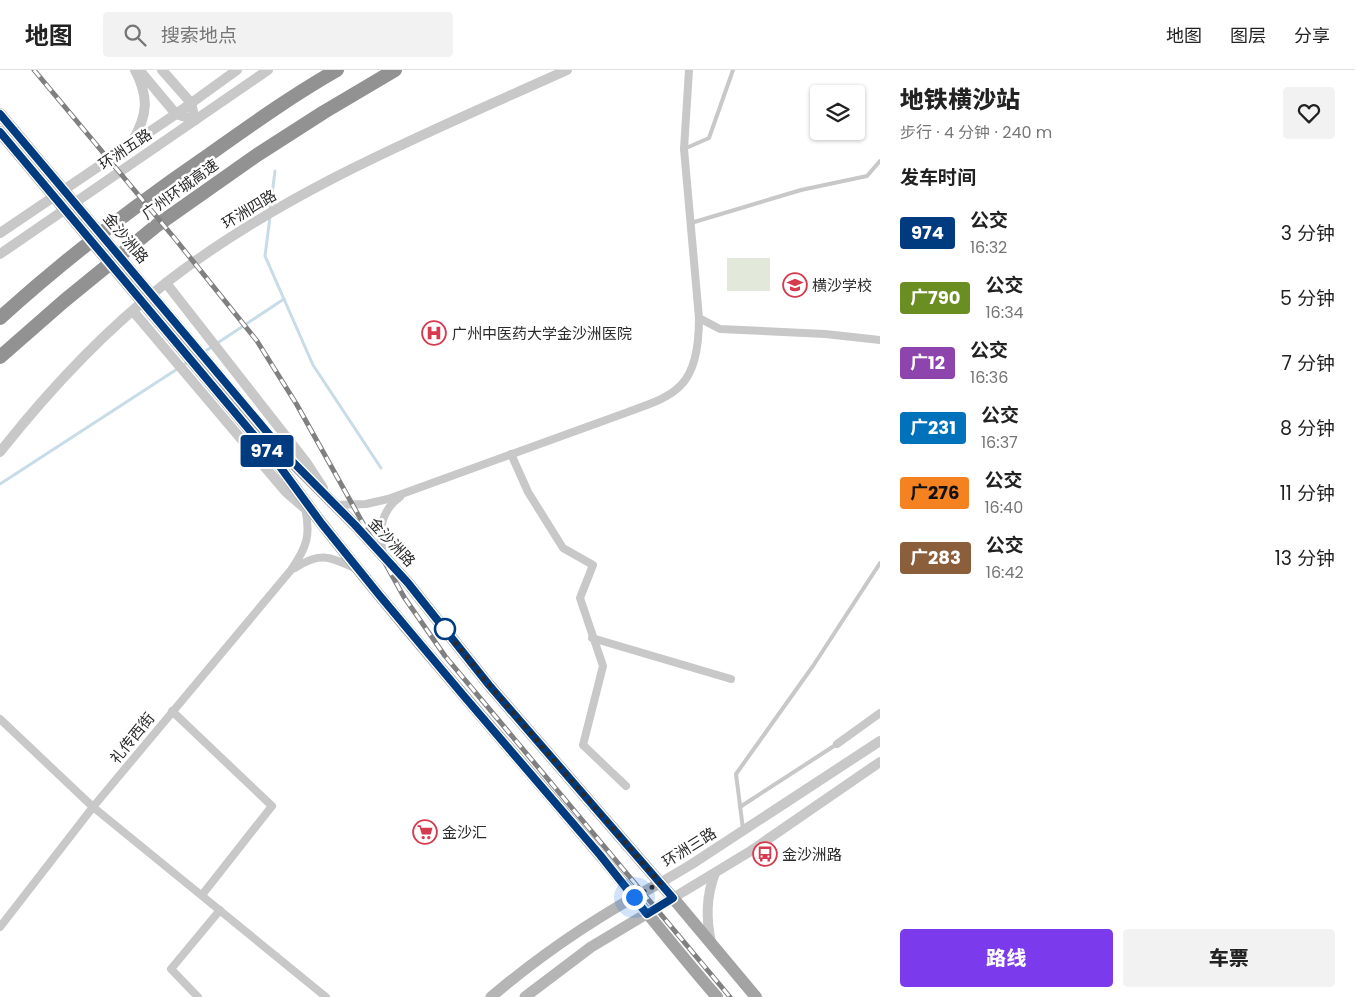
<!DOCTYPE html>
<html lang="zh">
<head>
<meta charset="utf-8">
<style>
  :root { --surface:#fff; --page:#f2f2f2; --text:#222; --muted:#767676; --line:#e0e0e0; --accent:#7c3aed }
  body { margin:0; font-family:Poppins,"Noto Sans SC",sans-serif; background:var(--page); color:var(--text); height:100vh; display:flex; flex-direction:column; font-size:19px; white-space:nowrap }
  * { box-sizing:border-box; margin:0 }
  p { font-size:16px; color:var(--muted) }
  .icon { flex:none; width:28px; height:28px; fill:none; stroke:currentColor; stroke-width:2; stroke-linecap:round; stroke-linejoin:round }
  .map { position:relative; flex:1; overflow:hidden }
  .drawer { display:flex; flex-direction:column; background:var(--surface); width:475px }
  .drawer>* { flex:none }
  .badge { padding:0 10px; border-radius:4px; font-size:18px; line-height:32px }
  .fabs { position:absolute; left:810px; top:15px; display:grid; gap:10px }
  .fabs a { display:grid; place-items:center; width:55px; height:55px; border-radius:5px; background:var(--surface); box-shadow:0 1px 4px #0004; font-size:25px }
  .you { position:absolute; width:25px; height:25px; margin:-12px; border:4px solid #fff; border-radius:50%; background:#1a73e8; box-shadow:0 0 0 8px #1a73e833 }
  .map>.badge { position:absolute; translate:-50% -50%; box-shadow:0 0 0 2px #fff }
  h2 { padding:0 20px; font-size:19px; line-height:45px }
  .round { display:grid; place-items:center; flex:none; width:52px; height:52px; border-radius:5px; background:var(--page) }
  .head { display:flex; align-items:center; justify-content:space-between; height:85px; padding:0 20px }
  h1 { font-size:24px; font-weight:800; line-height:38px }
  .primary-button { display:flex; gap:10px; margin-top:auto; padding:10px 20px }
  .primary-button a { flex:1; height:58px; border-radius:5px; background:var(--accent); color:#fff; font-size:20px; font-weight:800; line-height:58px; text-align:center }
  .primary-button a+a { background:var(--page); color:var(--text) }
  ul { padding:0; list-style:none }
  li { display:flex; align-items:center; gap:15px; height:65px; padding:0 20px }
  li div { flex:1 }
  li b { display:block; font-size:19px }
  li em { font-style:normal }
  li .badge { min-width:55px; font-weight:700; text-align:center }
  header { display:flex; align-items:center; gap:30px; box-sizing:border-box; height:70px; padding:0 25px; background:var(--surface); border-bottom:1px solid var(--line) }
  header strong { font-size:24px }
  nav { display:flex; gap:28px; margin-inline-start:auto; font-size:18px }
  .search { width:350px; height:45px; background:var(--page); display:flex; align-items:center; gap:12px; box-sizing:border-box; padding:0 18px; border-radius:5px; color:var(--muted); font-size:19px }
  main { display:flex; flex:1; min-height:0 }
  .map>svg:first-child { display:block }
</style>
</head>
<body>
<header>
<strong>地图</strong>
<div class="search"><svg class="icon" aria-label="search" viewBox="0 0 24 24"><circle cx="10" cy="10" r="6"/><path d="M15 15l6 6"/></svg>搜索地点</div>
<nav><a>地图</a><a>图层</a><a>分享</a></nav>
</header>
<main>
<div class="map">
<svg width="880" height="927" viewBox="0 0 880 927">
  <rect width="100%" height="100%" fill="#fff"/>
  <rect fill="#e2e8da" x="727" y="188" width="43" height="33"/>
  <g fill="none" stroke-linecap="round" stroke-linejoin="round">
    <g stroke="#c7dce7" stroke-width="3">
      <path d="M270,140L275,101"/>
      <path d="M270,147L265,186L313,295L381,398"/>
      <path d="M204,282L284,229"/>
      <path d="M0,414L188,292"/>
    </g>
    <g stroke="#c8c8c8" stroke-width="4">
      <path d="M684,79L709,68L733,0"/>
      <path d="M691,153L801,120L867,106L880,91"/>
      <path d="M740,737L837,674"/>
      <path d="M743,759L736,704L813,596L880,493"/>
    </g>
    <g stroke="#c8c8c8" stroke-width="8">
      <path d="M699,248L720,259L825,264L880,270"/>
      <path d="M511,384L528,422L563,478L593,495L580,528L603,596L583,675L626,716"/>
      <path d="M335,435L366,434L388,429L628,342C646,335 668,329 681,315C697,299 699,270 699,248L684,79L689,0"/>
      <path d="M383,483C378,462 381,440 400,427"/>
      <path d="M295,498C319,482 329,486 354,498"/>
      <path d="M592,568L731,609"/>
      <path d="M172,641L272,736L202,825"/>
      <path d="M0,649L93,737L326,927"/>
      <path d="M837,674L880,643"/>
      <path d="M0,857L93,737L291,500C307,477 311,465 305,438"/>
      <path d="M198,927L171,899L220,840"/>
    </g>
    <g stroke="#c8c8c8" stroke-width="10">
      <path d="M162,0L191,33L195,50"/>
      <path d="M140,1L176,44L195,50"/>
      <path d="M132,72C148,45 149,27 135,0"/>
      <path d="M0,163L176,44L237,0"/>
      <path d="M0,184L268,0"/>
      <path d="M166,213L306,392L323,418"/>
      <path d="M133,241L286,422L308,441"/>
      <path d="M0,382C49,320 104,261 167,212C287,119 430,62 567,0"/>
      <path d="M660,813L692,794L880,671"/>
      <path d="M673,828L749,782L880,692"/>
      <path d="M711,873C706,848 706,827 715,803"/>
    </g>
    <g stroke="#b5b5b5" stroke-width="11">
      <path d="M491,927C543,883 599,845 660,813"/>
      <path d="M525,927L591,877L673,828"/>
    </g>
    <g stroke="#a3a3a3" stroke-width="12">
      <path d="M287,387L355,455L408,513L489,615L673,828L756,927"/>
      <path d="M278,394C293,414 307,435 323,455C411,568 507,674 599,784C639,832 676,880 717,927"/>
    </g>
    <g stroke="#929292" stroke-width="14">
      <path d="M0,248C66,188 137,134 210,84C251,55 293,25 337,0"/>
      <path d="M0,287L64,231L156,156L257,85L324,42L395,0"/>
    </g>
    <g stroke="#808080" stroke-width="5">
      <path id="rail" d="M34,0L176,170L257,271L297,335L404,527L445,586L730,927"/>
    </g>
    <use href="#rail" stroke="#fff" stroke-width="3" stroke-dasharray="9" stroke-linecap="butt"/>
    <g stroke="#a3a3a3" stroke-width="12">
      <path d="M0,44L287,387"/>
      <path d="M0,62L278,394"/>
    </g>
  </g>
  <g fill="none" stroke-linecap="round" stroke-linejoin="round">
    <g stroke="#fff" stroke-width="11">
      <path id="line" d="M0,44L288,387L355,455L408,513L489,615L673,828L647,844L600,785L463,625L380,526L322,454L278,394L0,62"/>
    </g>
    <use href="#line" stroke="#003b80" stroke-width="8"/>
    <path stroke="#2b2b2b" stroke-width="5" stroke-dasharray="0 9" d="M445,559L489,615L660,813L634,827"/>
  </g>
  <defs>
    <g id="school-ring" transform="scale(1.25)"><circle r="9.5" fill="#fff" stroke="#d63a4f" stroke-width="1.5"/><path d="M0-5L7-2L0 1L-7-2ZM-4 1L0 2.5L4 1V4Q0 6-4 4Z" fill="#d63a4f"/></g>
    <g id="hospital-ring" transform="scale(1.25)"><circle r="9.5" fill="#fff" stroke="#d63a4f" stroke-width="1.5"/><path d="M-5-5h3v3.5h4V-5h3V5h-3V1.5h-4V5h-3Z" fill="#d63a4f"/></g>
    <g id="supermarket-ring" transform="scale(1.25)"><circle r="9.5" fill="#fff" stroke="#d63a4f" stroke-width="1.5"/><path d="M-6-5.5h2.5l.6 2H6L4.5 2H-2.5L-4.4-4H-6ZM-1.5 3.2a1.3 1.3 0 1 0 .1 0ZM3 3.2a1.3 1.3 0 1 0 .1 0Z" fill="#d63a4f"/></g>
    <g id="bus-ring" transform="scale(1.25)"><circle r="9.5" fill="#fff" stroke="#d63a4f" stroke-width="1.5"/><path d="M-5-6H5V4H4V6H2V4H-2V6H-4V4H-5ZM-3.5-4V0h7V-4ZM-3.5 1.2v1.5H-2V1.2ZM2 1.2v1.5H3.5V1.2Z" fill="#d63a4f"/></g>
  </defs>
  <g fill-rule="evenodd">
    <use href="#school-ring" x="795" y="215"/>
    <use href="#hospital-ring" x="434" y="263"/>
    <use href="#supermarket-ring" x="425" y="762"/>
    <use href="#bus-ring" x="765" y="784"/>
  </g>
  <circle fill="#fff" stroke="#003b80" stroke-width="2.5" cx="445" cy="559" r="10"/>
  <g text-anchor="middle" dominant-baseline="central" stroke-width="5" stroke-linejoin="round" paint-order="stroke">
    <g font-size="15" fill="#2b2b2b" stroke="#fff">
      <text transform="translate(125 79) rotate(-34)">环洲五路</text>
      <text transform="translate(180 119) rotate(-36)">广州环城高速</text>
      <text transform="translate(249 139) rotate(-31)">环洲四路</text>
      <text transform="translate(126 168) rotate(50)">金沙洲路</text>
      <text transform="translate(392 472) rotate(47)">金沙洲路</text>
      <text transform="translate(132 668) rotate(-51)">礼传西街</text>
      <text transform="translate(689 777) rotate(-32)">环洲三路</text>
    </g>
    <g font-size="15" fill="#2b2b2b" stroke="#fff" text-anchor="start">
      <text x="812" y="215">横沙学校</text>
      <text x="452" y="263">广州中医药大学金沙洲医院</text>
      <text x="442" y="762">金沙汇</text>
      <text x="782" y="784">金沙洲路</text>
    </g>
  </g>
</svg>
<div class="fabs">
<a><svg class="icon" aria-label="layers" viewBox="0 0 24 24"><path d="M12 4l9 5-9 5-9-5zM3 14l9 5 9-5"/></svg></a>
</div>
<div class="you" style="left:634px;top:827px"></div>
<b class="badge" style="left:267px;top:381px;background:#003b80;color:#fff">974</b>
</div>
<section class="drawer">
<div class="head"><div><h1>地铁横沙站</h1><p>步行 · 4 分钟 · 240 m</p></div><a class="round"><svg class="icon" aria-label="heart" viewBox="0 0 24 24"><path d="M12 20l-8-8c-3-5 5-10 8-4 3-6 11-1 8 4z"/></svg></a></div>
<h2>发车时间</h2>
<ul>
<li><span class="badge" style="background:#003b80;color:#fff">974</span><div><b>公交</b><p>16:32</p></div><em>3 分钟</em></li>
<li><span class="badge" style="background:#6b8e23;color:#fff">广790</span><div><b>公交</b><p>16:34</p></div><em>5 分钟</em></li>
<li><span class="badge" style="background:#8e44ad;color:#fff">广12</span><div><b>公交</b><p>16:36</p></div><em>7 分钟</em></li>
<li><span class="badge" style="background:#0072bc;color:#fff">广231</span><div><b>公交</b><p>16:37</p></div><em>8 分钟</em></li>
<li><span class="badge" style="background:#f58220;color:#111">广276</span><div><b>公交</b><p>16:40</p></div><em>11 分钟</em></li>
<li><span class="badge" style="background:#8b5e3c;color:#fff">广283</span><div><b>公交</b><p>16:42</p></div><em>13 分钟</em></li>
</ul>
<div class="primary-button"><a>路线</a><a>车票</a></div>
</section>
</main>
</body>
</html>
